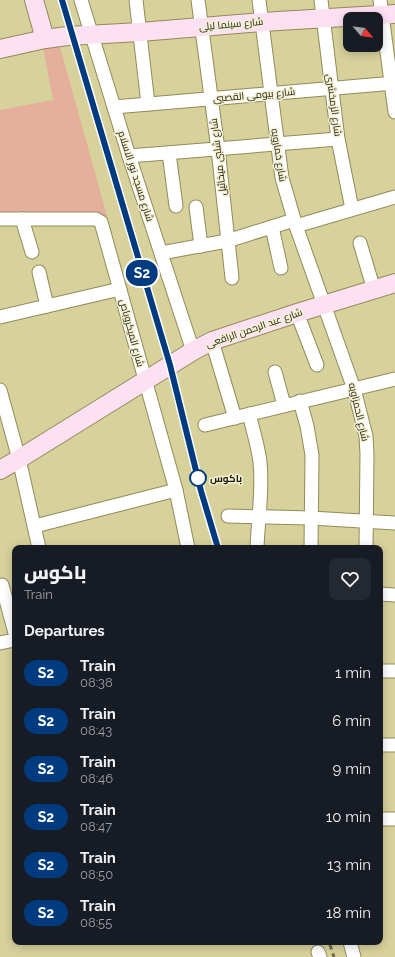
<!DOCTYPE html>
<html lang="en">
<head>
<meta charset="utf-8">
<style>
  :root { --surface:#171b24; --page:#242831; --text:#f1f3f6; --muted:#9ea1a6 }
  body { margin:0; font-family:Raleway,Cairo,sans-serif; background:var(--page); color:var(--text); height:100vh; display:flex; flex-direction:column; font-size:15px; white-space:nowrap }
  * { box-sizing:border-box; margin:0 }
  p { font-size:13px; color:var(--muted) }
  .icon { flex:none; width:22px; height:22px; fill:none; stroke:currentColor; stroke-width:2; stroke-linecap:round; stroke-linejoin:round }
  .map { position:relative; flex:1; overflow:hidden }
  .drawer { position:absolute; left:12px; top:545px; width:371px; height:400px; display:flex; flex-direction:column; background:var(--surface); border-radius:8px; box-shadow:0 2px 10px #0003 }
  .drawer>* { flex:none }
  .badge { padding:0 8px; border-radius:13px; font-size:14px; line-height:26px }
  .needle { width:26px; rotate:119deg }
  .fabs { position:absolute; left:343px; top:12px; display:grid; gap:8px }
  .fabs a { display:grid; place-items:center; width:40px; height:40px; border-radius:8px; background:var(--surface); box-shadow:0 2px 10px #0003; font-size:20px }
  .map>.badge { position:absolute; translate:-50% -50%; box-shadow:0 0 0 2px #fff }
  h2 { padding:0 12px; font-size:15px; line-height:36px }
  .round { display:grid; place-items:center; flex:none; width:42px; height:42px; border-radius:8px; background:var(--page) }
  .headline { display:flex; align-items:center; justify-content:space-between; height:68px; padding:0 12px }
  h1 { font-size:19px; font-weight:800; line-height:30px }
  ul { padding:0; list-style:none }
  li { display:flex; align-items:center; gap:12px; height:48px; padding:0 12px }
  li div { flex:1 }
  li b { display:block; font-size:15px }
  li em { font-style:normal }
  li .badge { min-width:44px; font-weight:700; text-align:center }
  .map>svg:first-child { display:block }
</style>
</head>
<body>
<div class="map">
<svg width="395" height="957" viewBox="0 0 395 957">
  <rect width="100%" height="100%" fill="#d7d19c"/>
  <path fill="#e4b09c" d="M59,43L107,216L0,219V110L53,100L43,47Z"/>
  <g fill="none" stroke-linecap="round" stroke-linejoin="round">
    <g stroke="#918b59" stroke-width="15">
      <g id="street">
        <path d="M81,0L129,156L193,351"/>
        <path d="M136,0L148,104"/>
        <path d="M198,0L218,149L232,278"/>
        <path d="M259,0L282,178L296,226L354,389L366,436L367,454L366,548"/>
        <path d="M321,0L338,139L352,209"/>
        <path d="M380,0L395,112"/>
        <path d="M114,107L395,83"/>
        <path d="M169,153L176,206"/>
        <path d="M129,156L338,139"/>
        <path d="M196,207L201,246"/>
        <path d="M0,219H96L101,222L176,490L188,548"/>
        <path d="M22,219L32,252"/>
        <path d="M296,226L395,197"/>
        <path d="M272,227L281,268"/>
        <path d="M360,243L374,290"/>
        <path d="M161,253L227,241L294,220"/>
        <path d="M39,272L47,306"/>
        <path d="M297,313L317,365"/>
        <path d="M0,317L120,289"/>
        <path d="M212,341L235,418"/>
        <path d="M275,372L284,405"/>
        <path d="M0,390L19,459L39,548"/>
        <path d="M300,401L307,426L312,455L311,548"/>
        <path d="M249,414C253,430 258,446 260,462C263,490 258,520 257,548"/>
        <path d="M205,425L395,379"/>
        <path d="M228,516L311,518L395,523"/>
        <path d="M35,526L176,490"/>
        <path d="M2,585L15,633"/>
        <path d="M380,594L395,595"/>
        <path d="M0,643L15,640"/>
        <path d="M380,671H395"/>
        <path d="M380,745H395"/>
        <path d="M380,819H395"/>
        <path d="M350,942L354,957"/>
        <path d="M318,952L320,957"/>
      </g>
    </g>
    <g stroke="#918b59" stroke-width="20">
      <g id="secondary">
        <path d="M34,0L45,39"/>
        <path d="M0,49L45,39L68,36L140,32L262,22L395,14"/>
        <path d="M0,470L19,459L193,351L212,341L297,313L395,283"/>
      </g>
    </g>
    <use href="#street" stroke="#fff" stroke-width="13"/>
    <use href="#secondary" stroke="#fee0f3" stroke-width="18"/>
    <g stroke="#706c49" stroke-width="3" stroke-dasharray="8 4" stroke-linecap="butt">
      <path d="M62,0L170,365L201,491L218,548"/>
      <path d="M329,942L334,957"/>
    </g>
  </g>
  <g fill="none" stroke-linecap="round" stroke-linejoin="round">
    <g stroke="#fff" stroke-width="9">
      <path id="line" d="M62,0L170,365L201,491L218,548"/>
    </g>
    <use href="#line" stroke="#003b80" stroke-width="6"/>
  </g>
  <circle fill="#fff" stroke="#003b80" stroke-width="2" cx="198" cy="478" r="8"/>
  <g text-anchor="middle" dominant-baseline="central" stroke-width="3" stroke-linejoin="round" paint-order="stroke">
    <g font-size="10" fill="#1f1c08" stroke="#f3f0d6">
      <text transform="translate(231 24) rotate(-5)">شارع سينما ليلى</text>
      <text transform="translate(254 95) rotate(-5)">شارع بيومى القصبى</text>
      <text transform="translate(334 105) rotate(82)">شارع الزمخشرى</text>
      <text transform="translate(279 155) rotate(81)">شارع خمارويه</text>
      <text transform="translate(218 157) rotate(-97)">شارع شلبى ميخائيل</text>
      <text transform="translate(136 176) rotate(72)">شارع مسجد نور الاسلام</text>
      <text transform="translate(254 328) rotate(-19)">شارع عبد الرحمن الرافعى</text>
      <text transform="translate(132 333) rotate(75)">شارع الميكروباص</text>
      <text transform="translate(359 412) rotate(77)">شارع الحمزاويه</text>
    </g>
    <g font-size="10" font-weight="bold" fill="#1f1c08" stroke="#f3f0d6" text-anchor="start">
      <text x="210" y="478">باكوس</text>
    </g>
  </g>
</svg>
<div class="fabs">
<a><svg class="needle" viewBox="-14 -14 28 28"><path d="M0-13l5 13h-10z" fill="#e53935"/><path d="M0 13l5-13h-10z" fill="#9ea1a6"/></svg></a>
</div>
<b class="badge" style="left:142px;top:273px;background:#003b80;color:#fff">S2</b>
<section class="drawer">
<div class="headline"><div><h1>باكوس</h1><p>Train</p></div><a class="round"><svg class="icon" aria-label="heart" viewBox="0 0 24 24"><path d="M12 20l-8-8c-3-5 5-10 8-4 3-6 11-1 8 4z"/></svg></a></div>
<h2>Departures</h2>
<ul>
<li><span class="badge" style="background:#003b80;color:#fff">S2</span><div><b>Train</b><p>08:38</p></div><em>1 min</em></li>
<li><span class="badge" style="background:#003b80;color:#fff">S2</span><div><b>Train</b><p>08:43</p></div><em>6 min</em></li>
<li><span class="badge" style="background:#003b80;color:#fff">S2</span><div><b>Train</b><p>08:46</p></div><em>9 min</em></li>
<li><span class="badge" style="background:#003b80;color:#fff">S2</span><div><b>Train</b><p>08:47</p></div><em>10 min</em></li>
<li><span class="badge" style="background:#003b80;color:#fff">S2</span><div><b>Train</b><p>08:50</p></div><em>13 min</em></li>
<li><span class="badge" style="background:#003b80;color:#fff">S2</span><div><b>Train</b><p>08:55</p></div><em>18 min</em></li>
</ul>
</section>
</div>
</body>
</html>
